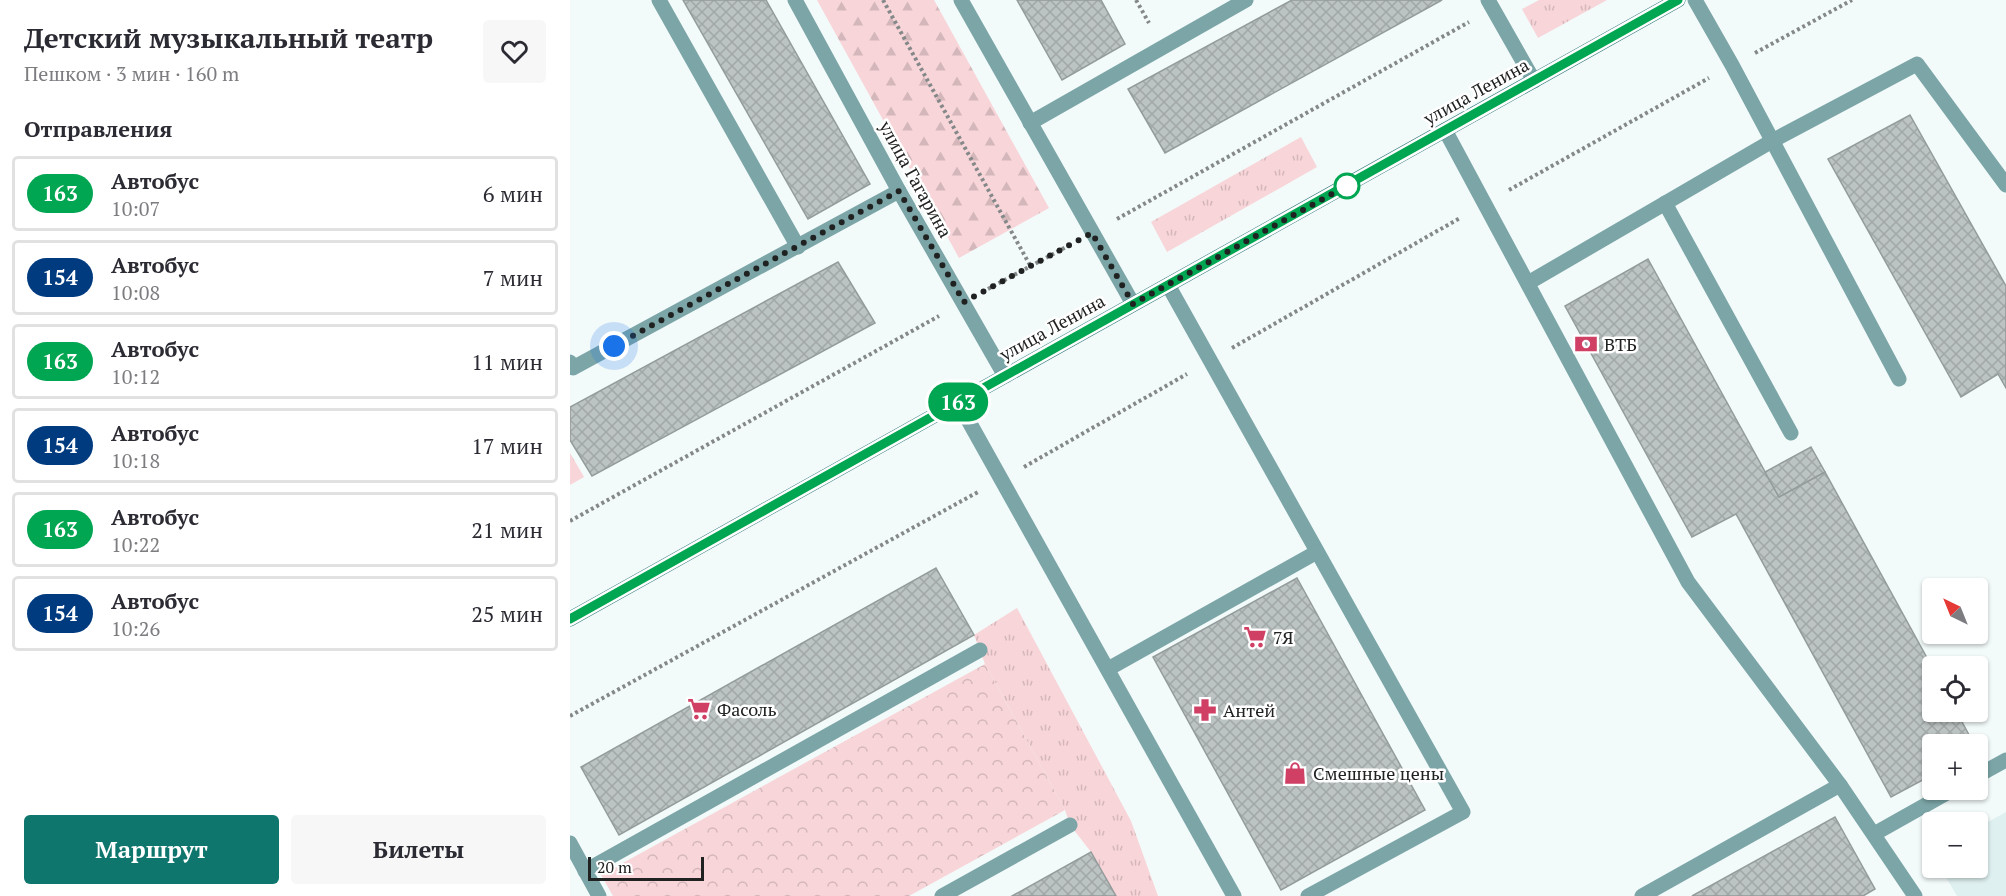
<!DOCTYPE html>
<html lang="ru">
<head>
<meta charset="utf-8">
<style>
  :root { --surface:#fff; --page:#f7f7f7; --text:#2b2b33; --muted:#7c7c81; --line:#e1e1e2; --accent:#0f766e }
  body { margin:0; font-family:"PT Serif",serif; background:var(--page); color:var(--text); height:100vh; display:flex; flex-direction:column; font-size:22px; white-space:nowrap }
  * { box-sizing:border-box; margin:0 }
  p { font-size:20px; color:var(--muted) }
  .icon { flex:none; width:33px; height:33px; fill:none; stroke:currentColor; stroke-width:2; stroke-linecap:round; stroke-linejoin:round }
  .map { position:relative; flex:1; overflow:hidden }
  .side { display:flex; flex-direction:column; background:var(--surface); width:570px }
  .side>* { flex:none }
  .badge { padding:0 12px; border-radius:20px; font-size:21px; line-height:39px }
  .needle { width:39px; rotate:317deg }
  .fabs { position:absolute; left:1352px; top:578px; display:grid; gap:12px }
  .fabs a { display:grid; place-items:center; width:66px; height:66px; border-radius:6px; background:var(--surface); box-shadow:0 2px 4px #0004; font-size:30px }
  .scale { position:absolute; left:18px; bottom:15px; width:116px; box-sizing:border-box; padding-left:6px; border:3px solid #202222; border-top:0; font-size:16px; line-height:21px; white-space:nowrap; color:#202222; -webkit-text-stroke:4px #fff; paint-order:stroke }
  .you { position:absolute; width:30px; height:30px; margin:-15px; border:4px solid #fff; border-radius:50%; background:#1a73e8; box-shadow:0 0 0 9px #1a73e833 }
  .map>.badge { position:absolute; translate:-50% -50%; box-shadow:0 0 0 3px #fff }
  h2 { padding:0 24px; font-size:22px; line-height:54px }
  .round { display:grid; place-items:center; flex:none; width:63px; height:63px; border-radius:6px; background:var(--page) }
  .head { display:flex; align-items:center; justify-content:space-between; height:102px; padding:0 24px }
  h1 { font-size:28px; font-weight:700; line-height:45px }
  .button { display:flex; gap:12px; margin-top:auto; padding:12px 24px }
  .button a { flex:1; height:69px; border-radius:6px; background:var(--accent); color:#fff; font-size:24px; font-weight:700; line-height:69px; text-align:center }
  .button a+a { background:var(--page); color:var(--text) }
  ul { padding:0; list-style:none }
  li { display:flex; align-items:center; gap:18px; height:75px; margin:0 12px 9px; padding:0 12px; border:3px solid var(--line); border-radius:6px }
  li div { flex:1 }
  li b { display:block; font-size:22px }
  li em { font-style:normal }
  li .badge { min-width:66px; font-weight:700; text-align:center }
  main { display:flex; flex:1; min-height:0 }
  .map>svg:first-child { display:block }
</style>
</head>
<body>
<main>
<section class="side">
<div class="head"><div><h1>Детский музыкальный театр</h1><p>Пешком · 3 мин · 160 m</p></div><a class="round"><svg class="icon" aria-label="heart" viewBox="0 0 24 24"><path d="M12 20l-8-8c-3-5 5-10 8-4 3-6 11-1 8 4z"/></svg></a></div>
<h2>Отправления</h2>
<ul>
<li><span class="badge" style="background:#00a651;color:#fff">163</span><div><b>Автобус</b><p>10:07</p></div><em>6 мин</em></li>
<li><span class="badge" style="background:#003b80;color:#fff">154</span><div><b>Автобус</b><p>10:08</p></div><em>7 мин</em></li>
<li><span class="badge" style="background:#00a651;color:#fff">163</span><div><b>Автобус</b><p>10:12</p></div><em>11 мин</em></li>
<li><span class="badge" style="background:#003b80;color:#fff">154</span><div><b>Автобус</b><p>10:18</p></div><em>17 мин</em></li>
<li><span class="badge" style="background:#00a651;color:#fff">163</span><div><b>Автобус</b><p>10:22</p></div><em>21 мин</em></li>
<li><span class="badge" style="background:#003b80;color:#fff">154</span><div><b>Автобус</b><p>10:26</p></div><em>25 мин</em></li>
</ul>
<div class="button"><a>Маршрут</a><a>Билеты</a></div>
</section>
<div class="map">
<svg width="1436" height="896" viewBox="0 0 1436 896">
  <defs>
    <pattern id="grass-tufts" width="24" height="20" patternUnits="userSpaceOnUse" patternTransform="scale(1.5)"><rect width="24" height="20" fill="#f8d5d9"/><path d="M3 7l-1-3M5 7V3M7 7l1-3M15 17l-1-3M17 17v-4M19 17l1-3" fill="none" stroke="#d4b7ba"/></pattern>
    <pattern id="forest-firs" width="22" height="20" patternUnits="userSpaceOnUse" patternTransform="scale(1.5)"><rect width="22" height="20" fill="#f8d5d9"/><path d="M5 1l3.5 6h-7zM16 11l3.5 6h-7z" fill="#d4b7ba"/></pattern>
    <pattern id="park-crowns" width="20" height="18" patternUnits="userSpaceOnUse" patternTransform="scale(1.5)"><rect width="20" height="18" fill="#f8d5d9"/><path d="M2 6a3 3 0 1 1 6 0M12 15a3 3 0 1 1 6 0" fill="none" stroke="#d4b7ba"/></pattern>
    <pattern id="building-cross-hatch" width="8" height="8" patternUnits="userSpaceOnUse" patternTransform="scale(1.5)"><rect width="8" height="8" fill="#bcc3c3"/><path d="M0 0l8 8M0 8l8-8" fill="none" stroke="#a1a7a7"/></pattern>
  </defs>
  <rect width="100%" height="100%" fill="#f3fafa"/>
  <path fill="#dff0f0" d="M1436,812V896H1387L1370,867H1407V828Z"/>
  <g fill="url(#grass-tufts)">
    <path d="M969,0H1037L968,38L952,9Z"/>
    <path d="M731,137L747,167L597,252L581,222Z"/>
    <path d="M0,453L14,477L0,485Z"/>
    <path d="M447,608L561,821L588,896H546L521,852L500,825L495,810L415,664L404,635Z"/>
  </g>
  <path fill="url(#forest-firs)" d="M247,0H364L479,208L389,258Z"/>
  <path fill="url(#park-crowns)" d="M415,664L495,810L339,896H43L31,875Z"/>
  <g fill="url(#building-cross-hatch)" stroke="#949b9b" stroke-width="1.5">
    <path d="M113,0H196L300,184L238,219Z"/>
    <path d="M447,0H531L555,44L492,80Z"/>
    <path d="M722,0H872L595,153L558,89Z"/>
    <path d="M1340,115L1436,286V388L1428,374L1391,397L1258,159Z"/>
    <path d="M1078,259L1209,497L1255,472L1362,667V711H1386L1404,744H1362V775L1321,797L1166,514L1122,537L995,306Z"/>
    <path d="M268,262L305,323L22,476L0,440V407Z"/>
    <path d="M1241,447L1255,472L1209,497L1195,472Z"/>
    <path d="M366,568L404,635L49,835L11,767Z"/>
    <path d="M727,578L855,810L711,890L583,657Z"/>
    <path d="M1265,817L1305,889L1293,896H1122Z"/>
    <path d="M521,852L546,896H442Z"/>
  </g>
  <g fill="none" stroke-linecap="round" stroke-linejoin="round">
    <g stroke="#848888" stroke-width="4" stroke-dasharray="3 3" stroke-linecap="butt">
      <path d="M313,0L461,267"/>
      <path d="M566,0L579,23"/>
      <path d="M1185,53L1282,0"/>
      <path d="M939,190L1139,78"/>
      <path d="M547,219L899,22"/>
      <path d="M418,289L498,246"/>
      <path d="M662,348L890,218"/>
      <path d="M454,467L617,374"/>
      <path d="M0,521L369,316"/>
      <path d="M0,716L408,492"/>
    </g>
    <g stroke="#7ba5a7" stroke-width="15">
      <path d="M89,0L228,247"/>
      <path d="M918,0L964,81"/>
      <path d="M1125,0L1162,65L1329,379"/>
      <path d="M460,123L676,0"/>
      <path d="M875,130L1118,582L1270,785L1072,896"/>
      <path d="M1095,203L1221,433"/>
      <path d="M958,283L1202,141L1347,64L1436,185"/>
      <path d="M598,285L893,812L738,896"/>
      <path d="M0,362L3,368L329,191"/>
      <path d="M388,402L664,896"/>
      <path d="M538,669L747,552"/>
      <path d="M1407,776L1436,760"/>
      <path d="M1270,785L1345,896"/>
      <path d="M1304,834L1384,789"/>
      <path d="M0,843L29,896"/>
      <path d="M15,871L410,650"/>
      <path d="M372,896L500,825"/>
    </g>
    <g stroke="#7ba5a7" stroke-width="15">
      <path d="M225,0L329,191L435,376"/>
      <path d="M391,0L563,304"/>
    </g>
    <path stroke="#387d7f" stroke-width="15" d="M0,619L1108,0"/>
  </g>
  <g fill="none" stroke-linecap="round" stroke-linejoin="round">
    <g stroke="#fff" stroke-width="14">
      <path id="line" d="M0,619L1108,0"/>
    </g>
    <use href="#line" stroke="#00a651" stroke-width="9"/>
    <path stroke="#202222" stroke-width="6" stroke-dasharray="0 10.8" d="M44,346L329,191L394,302L522,233L563,304L778,185L777,186"/>
  </g>
  <defs>
    <g id="bank-bare" transform="scale(1.8)"><path d="M-6-4H6V4H-6ZM0-2.3a2.3 2.3 0 1 0 0 4.6a2.3 2.3 0 1 0 0-4.6Z" fill="#d04065" stroke="#fff" stroke-width="2.5" paint-order="stroke"/></g>
    <g id="supermarket-bare" transform="scale(1.8)"><path d="M-6-5.5h2.5l.6 2H6L4.5 2H-2.5L-4.4-4H-6ZM-1.5 3.2a1.3 1.3 0 1 0 .1 0ZM3 3.2a1.3 1.3 0 1 0 .1 0Z" fill="#d04065" stroke="#fff" stroke-width="2.5" paint-order="stroke"/></g>
    <g id="pharmacy-bare" transform="scale(1.8)"><path d="M-2-6h4v4h4v4h-4v4h-4v-4h-4v-4h4Z" fill="#d04065" stroke="#fff" stroke-width="2.5" paint-order="stroke"/></g>
    <g id="shop-bare" transform="scale(1.8)"><path d="M-5-2.5h2.3a2.7 3.5 0 0 1 5.4 0H5L5.5 6h-11ZM-1.5-2.5h3a1.5 2.3 0 0 0-3 0Z" fill="#d04065" stroke="#fff" stroke-width="2.5" paint-order="stroke"/></g>
  </defs>
  <g fill-rule="evenodd">
    <use href="#bank-bare" x="1016" y="344"/>
    <use href="#supermarket-bare" x="685" y="637"/>
    <use href="#supermarket-bare" x="129" y="709"/>
    <use href="#pharmacy-bare" x="635" y="710"/>
    <use href="#shop-bare" x="725" y="773"/>
  </g>
  <circle fill="#fff" stroke="#00a651" stroke-width="3" cx="777" cy="186" r="12"/>
  <g text-anchor="middle" dominant-baseline="central" stroke-width="5" stroke-linejoin="round" paint-order="stroke">
    <g font-size="18" fill="#202222" stroke="#fff">
      <text transform="translate(906 91) rotate(-29)">улица Ленина</text>
      <text transform="translate(346 179) rotate(61)">улица Гагарина</text>
      <text transform="translate(482 327) rotate(-29)">улица Ленина</text>
    </g>
    <g font-size="18" fill="#202222" stroke="#fff" text-anchor="start">
      <text x="1034" y="344">ВТБ</text>
      <text x="703" y="637">7Я</text>
      <text x="147" y="709">Фасоль</text>
      <text x="653" y="710">Антей</text>
      <text x="743" y="773">Смешные цены</text>
    </g>
  </g>
</svg>
<div class="fabs">
<a><svg class="needle" viewBox="-14 -14 28 28"><path d="M0-13l5 13h-10z" fill="#e53935"/><path d="M0 13l5-13h-10z" fill="#7c7c81"/></svg></a>
<a><svg class="icon" aria-label="locate" viewBox="0 0 24 24"><circle cx="12" cy="12" r="6"/><path d="M12 2v4M12 18v4M2 12h4M18 12h4"/></svg></a>
<a>+</a>
<a>−</a>
</div>
<div class="scale">20 m</div>
<div class="you" style="left:44px;top:346px"></div>
<b class="badge" style="left:388px;top:402px;background:#00a651;color:#fff">163</b>
</div>
</main>
</body>
</html>
